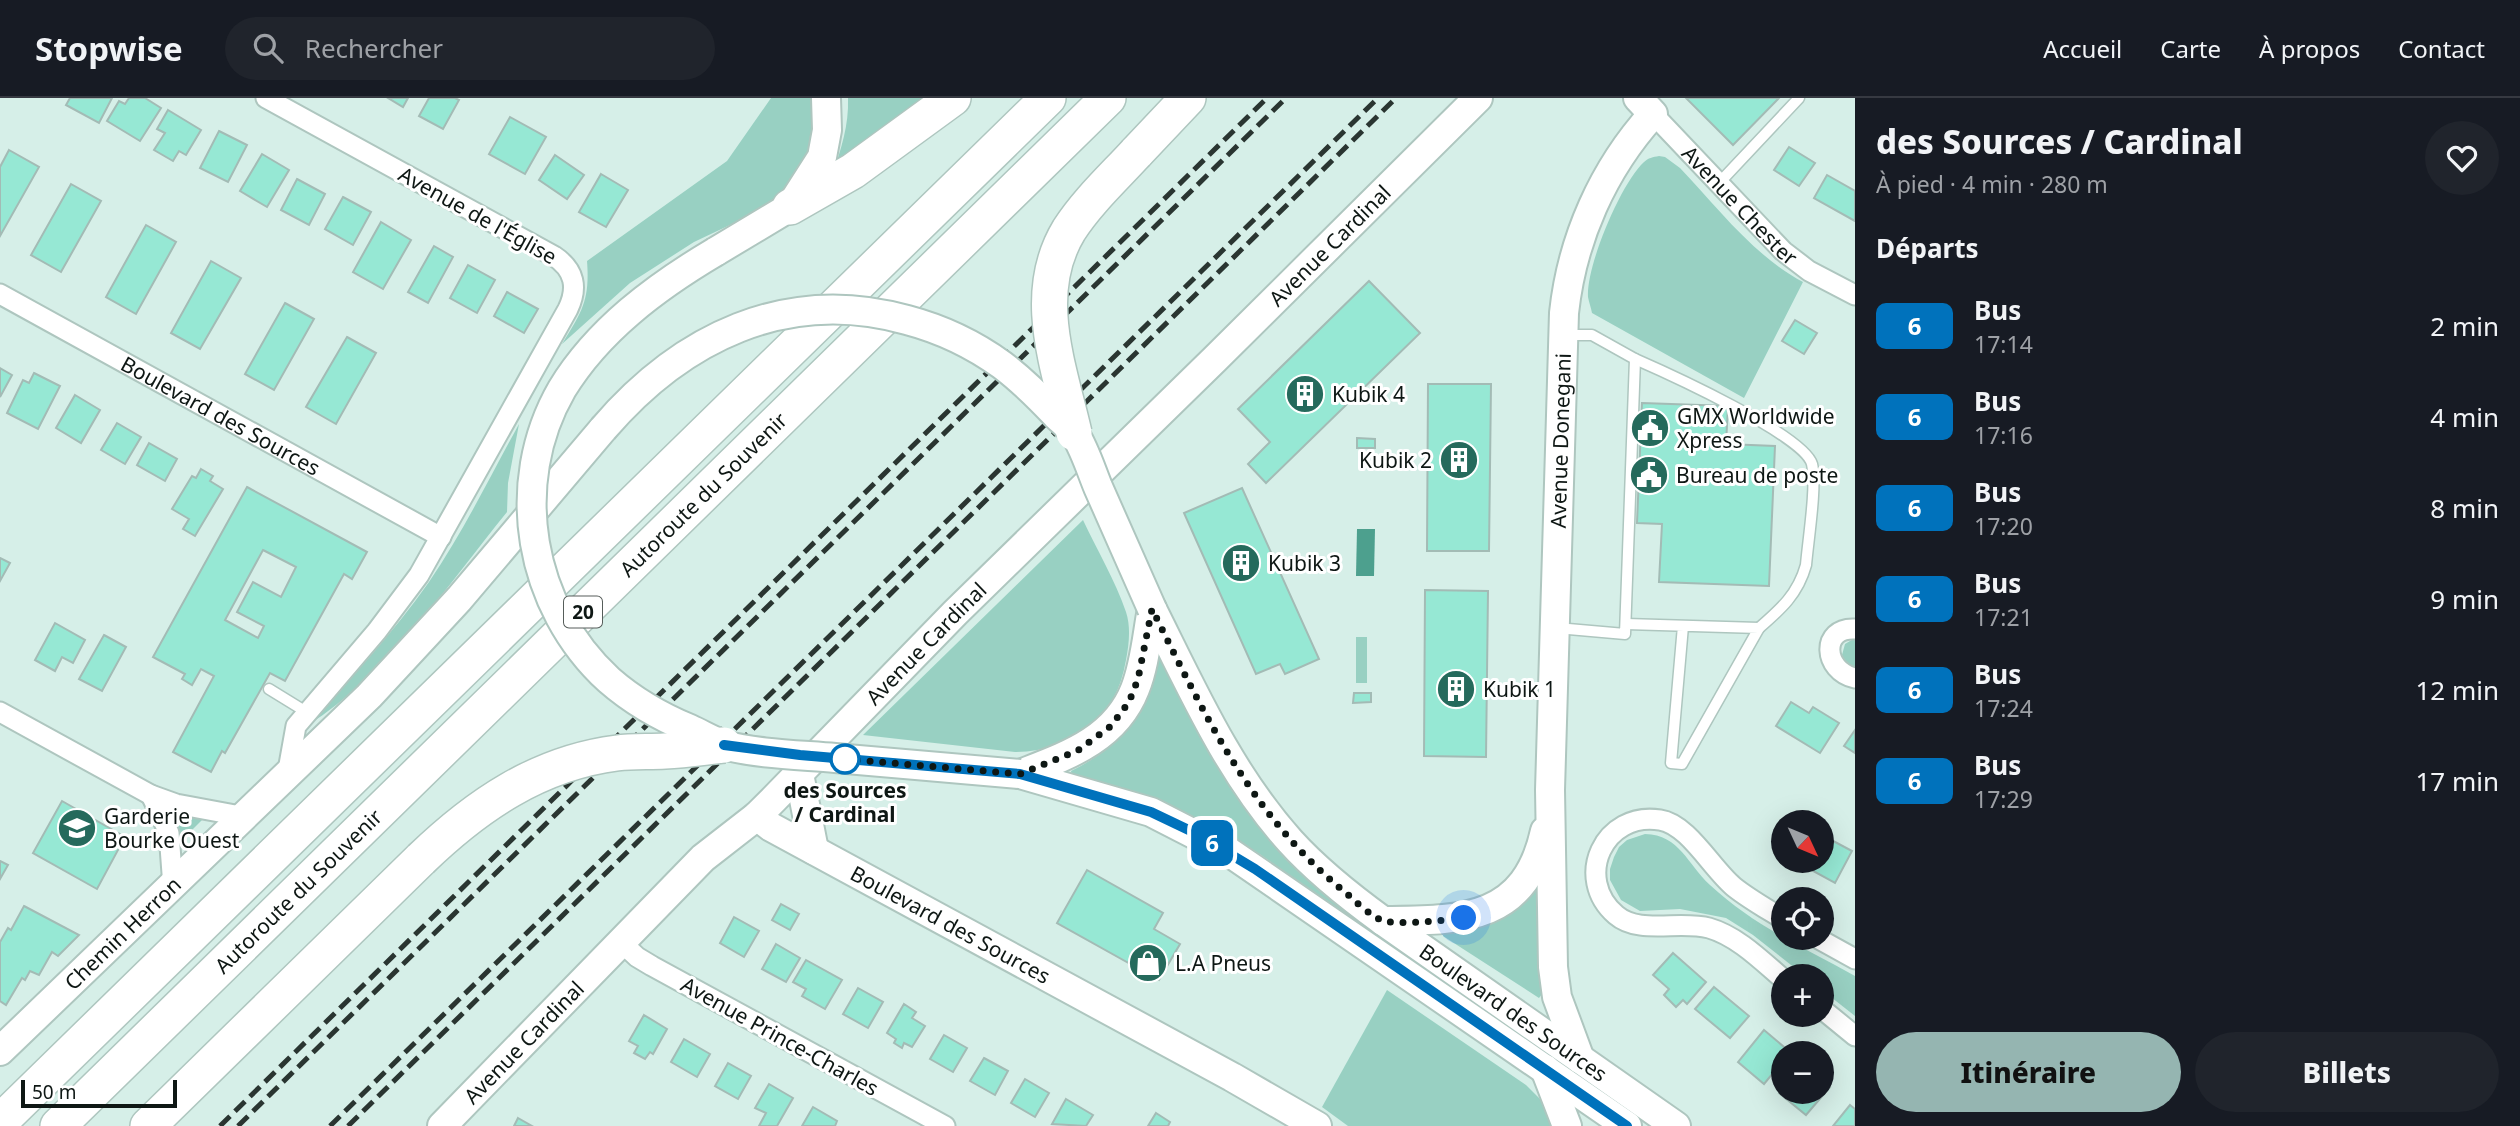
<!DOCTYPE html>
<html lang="fr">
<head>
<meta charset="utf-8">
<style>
  :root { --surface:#171b24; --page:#20242c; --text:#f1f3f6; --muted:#9ea1a6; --line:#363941; --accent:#95b5b1 }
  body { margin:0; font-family:"Noto Sans",sans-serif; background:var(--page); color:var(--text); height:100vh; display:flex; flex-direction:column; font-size:26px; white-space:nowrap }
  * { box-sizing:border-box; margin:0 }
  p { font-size:23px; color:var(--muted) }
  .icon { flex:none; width:38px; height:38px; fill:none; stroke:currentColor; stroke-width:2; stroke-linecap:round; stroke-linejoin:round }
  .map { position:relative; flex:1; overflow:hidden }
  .drawer { display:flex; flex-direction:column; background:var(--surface); width:665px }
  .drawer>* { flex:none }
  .badge { padding:0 14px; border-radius:10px; font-size:24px; line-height:46px }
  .needle { width:46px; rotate:134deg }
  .buttons { position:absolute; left:1771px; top:712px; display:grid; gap:14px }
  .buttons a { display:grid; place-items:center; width:63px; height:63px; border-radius:50%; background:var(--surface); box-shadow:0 7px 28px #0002; font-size:35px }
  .scale { position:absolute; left:21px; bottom:18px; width:156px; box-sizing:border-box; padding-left:7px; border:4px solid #0e1714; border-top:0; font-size:19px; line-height:24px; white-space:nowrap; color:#0e1714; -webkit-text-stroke:5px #fff; paint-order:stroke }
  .you { position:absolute; width:35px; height:35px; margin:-18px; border:5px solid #fff; border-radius:50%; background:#1a73e8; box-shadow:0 0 0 10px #1a73e833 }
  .map>.badge { position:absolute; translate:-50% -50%; box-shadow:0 0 0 4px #fff }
  h2 { padding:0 21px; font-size:26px; line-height:63px }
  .round { display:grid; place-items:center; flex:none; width:74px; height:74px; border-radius:37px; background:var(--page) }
  .overview { display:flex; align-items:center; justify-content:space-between; height:119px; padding:0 21px }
  h1 { font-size:33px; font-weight:800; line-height:52px }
  .button { display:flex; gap:14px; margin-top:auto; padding:14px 21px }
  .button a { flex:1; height:80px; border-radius:42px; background:var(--accent); color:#111; font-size:28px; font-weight:800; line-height:80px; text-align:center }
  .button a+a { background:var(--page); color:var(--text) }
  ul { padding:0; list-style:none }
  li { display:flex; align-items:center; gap:21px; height:91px; padding:0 21px }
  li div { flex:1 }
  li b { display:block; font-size:26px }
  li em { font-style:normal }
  li .badge { min-width:77px; font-weight:700; text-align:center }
  header { display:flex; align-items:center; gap:42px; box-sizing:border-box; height:98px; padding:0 35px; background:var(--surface); border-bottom:2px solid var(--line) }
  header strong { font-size:33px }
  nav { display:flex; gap:38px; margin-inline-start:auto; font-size:24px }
  .search { width:490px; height:63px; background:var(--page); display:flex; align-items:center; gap:18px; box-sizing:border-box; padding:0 24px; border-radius:38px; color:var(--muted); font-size:26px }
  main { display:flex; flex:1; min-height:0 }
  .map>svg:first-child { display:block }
</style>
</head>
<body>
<header>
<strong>Stopwise</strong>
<div class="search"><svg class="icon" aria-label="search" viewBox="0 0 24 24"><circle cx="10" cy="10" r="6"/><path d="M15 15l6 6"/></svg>Rechercher</div>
<nav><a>Accueil</a><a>Carte</a><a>À propos</a><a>Contact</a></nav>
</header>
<main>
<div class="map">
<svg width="1855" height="1028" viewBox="0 0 1855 1028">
  <rect width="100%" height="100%" fill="#d6efe8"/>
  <g fill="#98d0c2">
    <path d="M771,0H813L816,29L811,52L780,99L751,117L694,144L630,185L562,246C582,214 590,202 587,163L727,63Z"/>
    <path d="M848,0H939L833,76C841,50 849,28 848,0Z"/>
    <path d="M1659,58L1665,59L1680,70C1718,110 1754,158 1803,184L1744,300L1592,215C1591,210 1589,204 1588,199C1586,168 1621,85 1644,64C1648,60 1653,59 1659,58Z"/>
    <path d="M519,326L508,385L507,414C448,487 387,577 308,627C350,581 393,535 429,484C463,434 490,379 519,326Z"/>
    <path d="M1083,422C1097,452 1115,482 1126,514C1131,529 1129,546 1126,562C1116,622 1075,653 1015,654L863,637Z"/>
    <rect x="1356" y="539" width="11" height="46"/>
    <path d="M1855,540V572L1845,565L1842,557L1845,546Z"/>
    <path d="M1158,561H1163L1179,599L1211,658L1252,718L1343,811L1381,839L1379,841L1261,757L1228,737L1176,712L1103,685L1072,678L1071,673C1118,650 1152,615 1158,561Z"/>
    <path d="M179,718L203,721L181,743L176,722Z"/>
    <path d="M1645,736C1680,737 1687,766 1710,787C1753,827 1804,850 1855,878V918L1822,892V878H1805L1753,837L1726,820L1680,811L1640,813L1621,802L1610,782V771L1614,759L1619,749L1627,742Z"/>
    <path d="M1541,781L1539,864L1542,896L1539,900L1443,838L1444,834Z"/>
    <path d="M1387,892L1526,987L1540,1001L1554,1028H1348L1322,1009Z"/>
  </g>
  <path fill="#4da08e" d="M1357,431H1375L1374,478H1356Z"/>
  <g fill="#96e8d4" stroke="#a3bbb5" stroke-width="2" fill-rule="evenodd">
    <path d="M70,0H112L99,25L66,7Z"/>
    <path d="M129,0H145L161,10L140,43L107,23L119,3L125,6Z"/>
    <path d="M388,0H408L403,9Z"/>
    <path d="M429,0H455L459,2L443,31L419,18Z"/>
    <path d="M1686,0H1779L1733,47Z"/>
    <path d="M168,12L201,32L186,57L179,53L173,63L154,52L165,35L157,31Z"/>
    <path d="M510,19L546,39L525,76L489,56Z"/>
    <path d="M219,33L247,47L228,84L200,70Z"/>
    <path d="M1789,49L1815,65L1799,88L1774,72Z"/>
    <path d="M9,52L39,69L0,138V69Z"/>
    <path d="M262,56L289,72L267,109L240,93Z"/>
    <path d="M555,57L584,77L567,101L539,82Z"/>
    <path d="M601,76L628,92L606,129L579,114Z"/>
    <path d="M1827,77L1855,93V123L1814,100Z"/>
    <path d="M297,81L325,96L309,127L281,112Z"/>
    <path d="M71,86L101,103L61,174L31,157Z"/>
    <path d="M343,99L371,114L353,147L325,131Z"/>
    <path d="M381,124L411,142L383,191L353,174Z"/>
    <path d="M146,127L176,144L136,216L106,199Z"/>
    <path d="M434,148L453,159L428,205L408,194Z"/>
    <path d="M211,163L241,180L200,251L171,235Z"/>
    <path d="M468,167L495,182L477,215L450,200Z"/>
    <path d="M1369,183L1420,235L1266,385L1248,366L1270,344L1238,311Z"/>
    <path d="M507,194L538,211L524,235L494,218Z"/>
    <path d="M285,205L314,221L274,292L245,276Z"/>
    <path d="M1795,222L1817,235L1804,256L1782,243Z"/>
    <path d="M347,239L376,255L336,326L306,309Z"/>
    <path d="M0,270L12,277L0,299Z"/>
    <path d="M34,275L60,288L38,331L7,315L23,282L29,285Z"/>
    <path d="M1428,286H1491L1489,453H1427Z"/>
    <path d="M75,297L100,312L81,345L56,330Z"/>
    <path d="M1642,305L1728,308L1726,346L1775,348L1769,488L1659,484L1662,426L1637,425Z"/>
    <path d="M117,325L141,339L125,366L101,352Z"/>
    <path d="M1357,340L1375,341V350H1357Z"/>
    <path d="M149,345L177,361L165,383L137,367Z"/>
    <path d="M201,371L213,378L210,383L223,391L195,438L183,431L189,421L172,411L192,378L196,380Z"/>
    <path d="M247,389L367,454L352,481L344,476L285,583L270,575L225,655L222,653L211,674L173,654L214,578L201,571L192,587L182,581L185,576L153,559ZM263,452L296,469L281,499L253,484L237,514L264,528L258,540L225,522Z"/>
    <path d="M1242,390L1319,561L1285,576L1280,566L1256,576L1184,415Z"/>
    <path d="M0,460L10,465L0,483Z"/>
    <path d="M1425,492L1488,493L1486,659L1424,658Z"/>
    <path d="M55,525L85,542L73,565L62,559L55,573L35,562Z"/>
    <path d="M104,537L126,549L102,593L79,581Z"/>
    <path d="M1354,595H1371V604L1353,605Z"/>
    <path d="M1791,604L1809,615L1813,609L1839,625L1820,655L1776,628Z"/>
    <path d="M1855,632V655L1844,648Z"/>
    <path d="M62,703L125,739L97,791L33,755Z"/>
    <path d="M1822,737L1852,753L1835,785L1795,763H1822Z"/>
    <path d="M0,763L8,767L0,781Z"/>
    <path d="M1087,772L1163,815L1154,831L1180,846L1159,882L1057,825Z"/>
    <path d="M781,806L799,816L790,832L772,822Z"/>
    <path d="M24,808L79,837L58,858L52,854L39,877L30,873L25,882L22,880L6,907L0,903V844L8,830L11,832Z"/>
    <path d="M734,819L759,833L744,859L720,845Z"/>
    <path d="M776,846L800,860L786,884L762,871Z"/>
    <path d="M1673,855L1706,884L1687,906L1683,902L1676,909L1664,897L1669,891L1653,877Z"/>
    <path d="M806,862L842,882L825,911L802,898L806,891L793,884Z"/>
    <path d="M1714,889L1749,918L1730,940L1695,911Z"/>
    <path d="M858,890L883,904L868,930L843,916Z"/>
    <path d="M904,906L916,914L912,920L925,928L912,949L904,945L902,950L894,945L896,941L887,935Z"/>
    <path d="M644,917L667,931L653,956L650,954L645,961L634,955L638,948L629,943Z"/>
    <path d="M1764,932L1790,954L1783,956V963L1764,986L1738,964Z"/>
    <path d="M944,937L967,950L953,974L930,961Z"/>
    <path d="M684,941L710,956L697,979L671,964Z"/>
    <path d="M984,960L1008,973L995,997L970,983Z"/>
    <path d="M728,965L751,978L738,1001L715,988Z"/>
    <path d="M1025,981L1049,995L1035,1019L1011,1005Z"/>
    <path d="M1822,981L1830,989L1806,1017L1779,995L1783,990V994H1822Z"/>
    <path d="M769,986L793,1000L777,1028H759L766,1015L755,1010Z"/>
    <path d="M1066,1001L1093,1017L1086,1028L1052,1026Z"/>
    <path d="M1850,1007L1855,1011V1028H1833Z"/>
    <path d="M813,1009L837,1023L835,1028H802Z"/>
    <path d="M1156,1015L1170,1024L1168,1028H1148Z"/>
    <path d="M518,1020L532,1028H514Z"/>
  </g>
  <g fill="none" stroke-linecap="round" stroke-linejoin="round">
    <g stroke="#aec6bf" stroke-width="13">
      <g id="lane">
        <path d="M1720,84L1799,0"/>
        <path d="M1635,261C1667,275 1804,337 1812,366C1817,387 1808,443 1806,467C1798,496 1781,511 1759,530"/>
        <path d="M1626,526C1670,527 1715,529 1759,530L1682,666L1671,665L1683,528"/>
        <path d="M1557,530L1625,536L1635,261L1592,237H1566"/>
        <path d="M269,591L308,615"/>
      </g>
    </g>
    <g stroke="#aec6bf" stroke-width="23">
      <g id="street">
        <path d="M266,0L554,158C575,172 578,190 568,211L419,477L377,533L296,628L287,678"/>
        <path id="s1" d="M1653,16L1783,153L1809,173L1855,197"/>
        <path id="s2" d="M0,196L441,439"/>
        <path d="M1855,531C1820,529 1823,573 1855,580"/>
        <path d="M0,614L151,697L176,706L246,719"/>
        <path d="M151,697L169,735L173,789"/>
        <path d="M1783,821C1767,811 1749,801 1734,789C1712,771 1688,726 1660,722C1604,713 1573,780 1616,817C1639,837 1679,822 1709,830C1737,838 1761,862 1783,881"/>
        <path d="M1817,840L1855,861"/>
        <path d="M620,843L637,859L652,868L945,1028"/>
        <path d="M1822,911L1855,938"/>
      </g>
    </g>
    <g stroke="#aec6bf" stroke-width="32">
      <g id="secondary">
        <path d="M715,154L790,109L822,59L827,32L826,0"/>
        <path id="s3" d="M1152,511C1192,591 1229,675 1290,743C1318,774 1350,799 1383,823L1676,1028"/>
        <path d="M799,676L814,752"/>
        <path d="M1020,676L1151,714L1229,754L1627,1028"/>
        <path d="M1020,676C1066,658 1115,642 1135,591C1145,566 1147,537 1152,511"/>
        <path id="s4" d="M757,718L771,729L1232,979L1317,1028"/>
        <path d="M1383,823C1459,822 1525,825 1545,733"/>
        <path id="s5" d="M0,953L369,598L459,501L603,331"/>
        <path id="s6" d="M1580,961L1557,899L1553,869L1550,692L1564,215C1572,141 1603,71 1653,16L1638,0"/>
        <path d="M1545,971L1567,1028"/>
        <path id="s7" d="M442,1028L703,760L757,718L774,701L955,515L1215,261L1478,0"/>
      </g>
    </g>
    <g stroke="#aec6bf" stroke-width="38">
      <g id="highway">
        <path d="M1136,55L1188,0"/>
        <path d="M790,109L853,73L953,0"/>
        <path d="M0,1024L1048,0"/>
        <path id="s8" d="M58,1028L1108,0"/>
        <path d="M148,1028L421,761"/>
      </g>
    </g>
    <use href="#lane" stroke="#fff" stroke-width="10"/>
    <use href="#street" stroke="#fff" stroke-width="19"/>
    <use href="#secondary" stroke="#fff" stroke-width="28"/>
    <use href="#highway" stroke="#fff" stroke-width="35"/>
    <g stroke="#2a3531" stroke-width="5" stroke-dasharray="14 7" stroke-linecap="butt">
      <path d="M220,1028L1267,0"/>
      <path d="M238,1028L1286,0"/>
      <path d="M330,1028L1378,0"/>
      <path d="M348,1028L1396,0"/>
    </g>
    <g stroke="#aec6bf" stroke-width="32" stroke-linecap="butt">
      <g id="secondary-bridge">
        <path d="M715,154C656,189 598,232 562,291C507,386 529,509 609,582C633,603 661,619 690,631C701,636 713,643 724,647C756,656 802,657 835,660C897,665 958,671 1020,676"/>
        <path d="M603,331C681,240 786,188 907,222C941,231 973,246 1002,267C1022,282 1039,299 1056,317C1062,323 1070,329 1075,336C1085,352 1091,372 1098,389C1116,430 1134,470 1152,511"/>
      </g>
    </g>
    <g stroke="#aec6bf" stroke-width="38" stroke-linecap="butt">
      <g id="highway-bridge">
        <path d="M1074,335C1059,269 1030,196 1069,132C1087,104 1113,80 1136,55"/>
        <path d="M421,761C476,708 538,665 617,655C633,653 649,654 665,653C685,652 705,649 724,647"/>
      </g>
    </g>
    <use href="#secondary-bridge" stroke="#fff" stroke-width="28"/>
    <use href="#highway-bridge" stroke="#fff" stroke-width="35"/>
  </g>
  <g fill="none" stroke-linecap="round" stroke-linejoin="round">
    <g stroke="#fff" stroke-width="16">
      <path id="line" d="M724,647L800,657L1020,676L1151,714L1195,735L1255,771L1627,1028"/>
    </g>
    <use href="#line" stroke="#0072bc" stroke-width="10"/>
    <path stroke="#0e1714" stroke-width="7" stroke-dasharray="0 12.6" d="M845,661L1020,676L1077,653L1111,628L1129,604L1138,581L1152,511C1205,617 1251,718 1346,795C1354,802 1374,821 1384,823C1400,827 1447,822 1464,820"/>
  </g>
  <defs>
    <g id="building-disc" transform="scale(2.0125)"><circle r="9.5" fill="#256a5c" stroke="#fff"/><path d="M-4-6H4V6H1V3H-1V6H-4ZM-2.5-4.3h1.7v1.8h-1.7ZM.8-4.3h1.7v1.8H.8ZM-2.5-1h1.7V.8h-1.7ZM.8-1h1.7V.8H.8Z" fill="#fff"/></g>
    <g id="civic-disc" transform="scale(2.0125)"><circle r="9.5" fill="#256a5c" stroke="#fff"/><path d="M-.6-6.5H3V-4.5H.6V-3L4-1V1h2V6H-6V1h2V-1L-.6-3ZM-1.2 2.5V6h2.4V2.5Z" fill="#fff"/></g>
    <g id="school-disc" transform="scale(2.0125)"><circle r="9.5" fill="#256a5c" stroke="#fff"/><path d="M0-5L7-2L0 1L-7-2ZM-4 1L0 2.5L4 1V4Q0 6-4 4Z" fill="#fff"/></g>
    <g id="shop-disc" transform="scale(2.0125)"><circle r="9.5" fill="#256a5c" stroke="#fff"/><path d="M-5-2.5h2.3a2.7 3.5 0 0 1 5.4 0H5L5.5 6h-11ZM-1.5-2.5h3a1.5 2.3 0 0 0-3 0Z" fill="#fff"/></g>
  </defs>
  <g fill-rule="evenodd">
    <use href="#building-disc" x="1305" y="296"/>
    <use href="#civic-disc" x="1650" y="330"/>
    <use href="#building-disc" x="1459" y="362"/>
    <use href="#civic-disc" x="1649" y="377"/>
    <use href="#building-disc" x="1241" y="465"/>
    <use href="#building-disc" x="1456" y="591"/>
    <use href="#school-disc" x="77" y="730"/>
    <use href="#shop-disc" x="1148" y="865"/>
  </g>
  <circle fill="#fff" stroke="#0072bc" stroke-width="3.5" cx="845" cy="661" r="14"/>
  <g text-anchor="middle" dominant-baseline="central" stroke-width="6" stroke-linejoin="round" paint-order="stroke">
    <rect fill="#fff" stroke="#565d5a" stroke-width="2" x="564" y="498.5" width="38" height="31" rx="5"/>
    <g font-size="19" font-weight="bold" fill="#0e1714">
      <text x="583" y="514">20</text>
    </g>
    <g font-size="21" fill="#0e1714" stroke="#fff">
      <text stroke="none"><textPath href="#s1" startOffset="126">Avenue Chester</textPath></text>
      <text transform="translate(478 117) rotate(29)">Avenue de l'Église</text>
      <text stroke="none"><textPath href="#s7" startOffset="1251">Avenue Cardinal</textPath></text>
      <text stroke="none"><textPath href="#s2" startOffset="252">Boulevard des Sources</textPath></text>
      <text stroke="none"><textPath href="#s6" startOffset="623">Avenue Donegani</textPath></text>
      <text stroke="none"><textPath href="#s8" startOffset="903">Autoroute du Souvenir</textPath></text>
      <text stroke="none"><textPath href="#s7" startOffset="684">Avenue Cardinal</textPath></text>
      <text stroke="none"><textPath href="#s8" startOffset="336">Autoroute du Souvenir</textPath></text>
      <text stroke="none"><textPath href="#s4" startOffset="222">Boulevard des Sources</textPath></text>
      <text stroke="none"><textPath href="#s5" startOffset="170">Chemin Herron</textPath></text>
      <text stroke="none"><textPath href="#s3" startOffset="553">Boulevard des Sources</textPath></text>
      <text transform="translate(780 938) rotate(29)">Avenue Prince-Charles</text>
      <text stroke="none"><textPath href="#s7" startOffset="117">Avenue Cardinal</textPath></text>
    </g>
    <g font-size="21" fill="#0e1714" stroke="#fff" text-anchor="start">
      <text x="1332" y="296">Kubik 4</text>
      <text x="1677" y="318">GMX Worldwide<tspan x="1677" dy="24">Xpress</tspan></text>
      <text x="1432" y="362" text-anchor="end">Kubik 2</text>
      <text x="1676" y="377">Bureau de poste</text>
      <text x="1268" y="465">Kubik 3</text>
      <text x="1483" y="591">Kubik 1</text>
      <text x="104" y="718">Garderie<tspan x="104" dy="24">Bourke Ouest</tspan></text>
      <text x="1175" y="865">L.A Pneus</text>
    </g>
    <g font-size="21" font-weight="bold" fill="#0e1714" stroke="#fff">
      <text x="845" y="692">des Sources<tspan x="845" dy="24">/ Cardinal</tspan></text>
    </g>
  </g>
</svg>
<div class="buttons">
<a><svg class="needle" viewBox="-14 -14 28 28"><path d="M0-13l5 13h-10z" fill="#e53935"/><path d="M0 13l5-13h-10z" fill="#9ea1a6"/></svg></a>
<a><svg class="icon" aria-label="locate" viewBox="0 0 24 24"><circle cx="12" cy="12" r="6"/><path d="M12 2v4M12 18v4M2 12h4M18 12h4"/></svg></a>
<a>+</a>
<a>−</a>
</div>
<div class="scale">50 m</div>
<div class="you" style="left:1464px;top:820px"></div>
<b class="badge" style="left:1212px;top:745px;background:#0072bc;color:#fff">6</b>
</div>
<section class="drawer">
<div class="overview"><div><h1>des Sources / Cardinal</h1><p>À pied · 4 min · 280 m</p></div><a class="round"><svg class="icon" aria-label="heart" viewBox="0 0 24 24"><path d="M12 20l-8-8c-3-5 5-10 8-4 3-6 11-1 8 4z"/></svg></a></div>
<h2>Départs</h2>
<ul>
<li><span class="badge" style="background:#0072bc;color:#fff">6</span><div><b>Bus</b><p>17:14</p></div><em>2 min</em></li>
<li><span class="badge" style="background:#0072bc;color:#fff">6</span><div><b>Bus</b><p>17:16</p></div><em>4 min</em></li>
<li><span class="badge" style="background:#0072bc;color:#fff">6</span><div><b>Bus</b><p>17:20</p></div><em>8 min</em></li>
<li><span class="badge" style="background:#0072bc;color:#fff">6</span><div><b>Bus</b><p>17:21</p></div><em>9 min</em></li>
<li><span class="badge" style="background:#0072bc;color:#fff">6</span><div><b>Bus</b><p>17:24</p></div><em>12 min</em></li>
<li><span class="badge" style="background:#0072bc;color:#fff">6</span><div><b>Bus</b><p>17:29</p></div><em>17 min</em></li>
</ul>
<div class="button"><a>Itinéraire</a><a>Billets</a></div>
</section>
</main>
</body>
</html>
